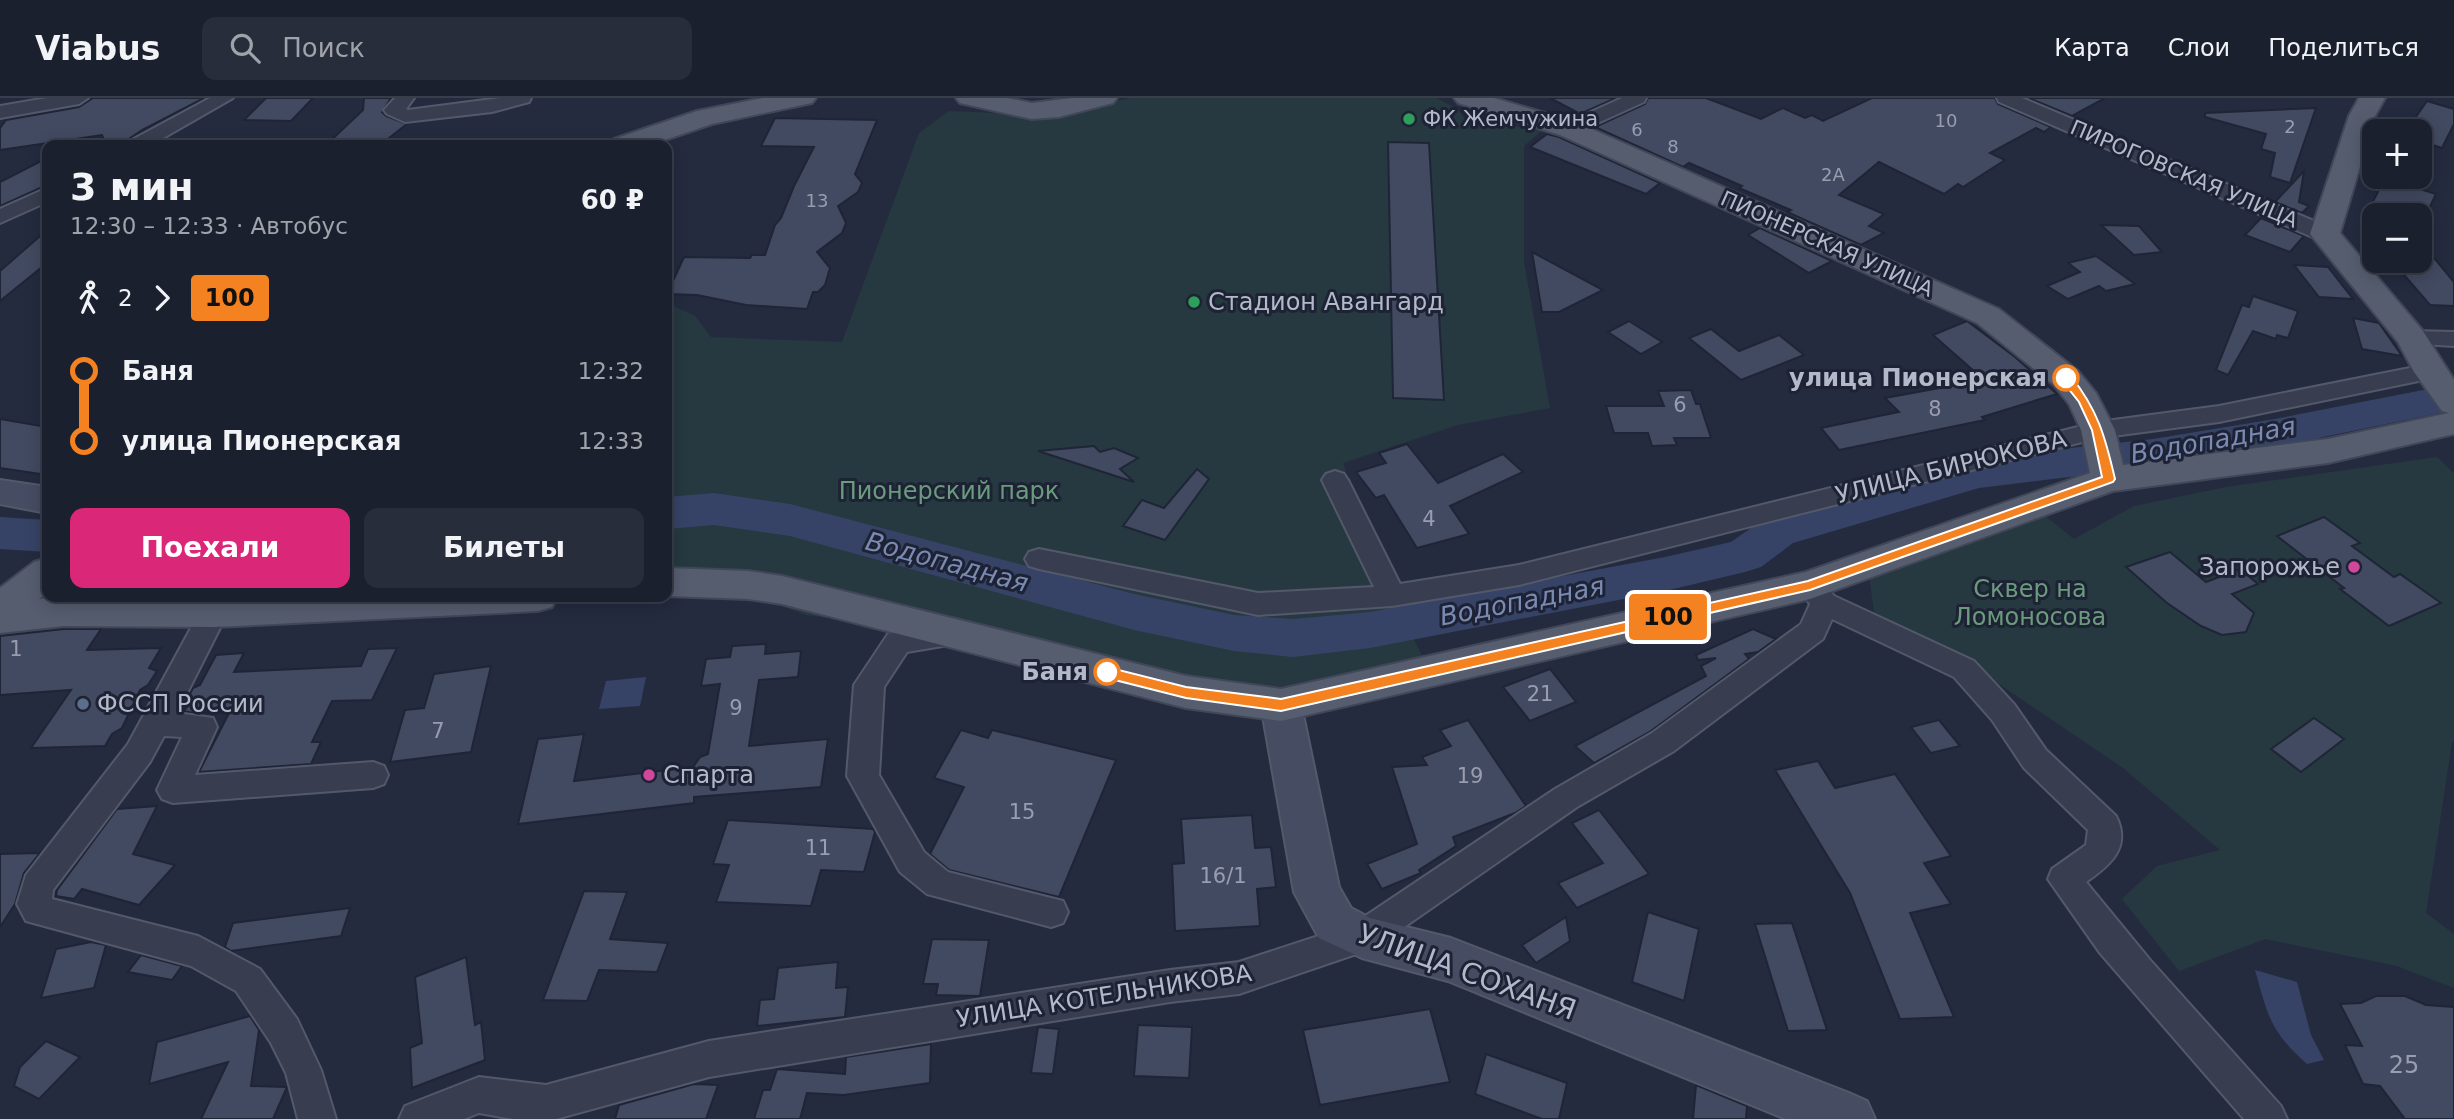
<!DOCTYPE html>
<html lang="ru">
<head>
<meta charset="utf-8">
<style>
  :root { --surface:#1b202f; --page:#282d3b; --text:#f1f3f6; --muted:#a0a3aa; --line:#393e4b; --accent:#db2777 }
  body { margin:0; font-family:"DejaVu Sans",sans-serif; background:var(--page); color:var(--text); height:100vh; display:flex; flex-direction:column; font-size:26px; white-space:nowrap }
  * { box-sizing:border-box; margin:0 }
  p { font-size:23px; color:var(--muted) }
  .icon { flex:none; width:38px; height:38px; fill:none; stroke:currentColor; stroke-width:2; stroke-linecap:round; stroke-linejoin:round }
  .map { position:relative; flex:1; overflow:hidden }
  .sheet { position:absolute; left:42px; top:42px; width:630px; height:462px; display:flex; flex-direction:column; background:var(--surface); border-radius:14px; box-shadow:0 4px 18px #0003,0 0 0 2px var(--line) }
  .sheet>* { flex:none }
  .badge { padding:0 14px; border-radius:5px; font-size:24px; line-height:46px }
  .controls { position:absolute; left:2362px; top:21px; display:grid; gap:14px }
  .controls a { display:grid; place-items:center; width:70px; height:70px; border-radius:14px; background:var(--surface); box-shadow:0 4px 18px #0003,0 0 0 2px var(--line); font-size:35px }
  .map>.badge { position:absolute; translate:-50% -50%; box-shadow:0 0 0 4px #fff }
  .legs { display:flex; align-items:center; gap:10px; height:77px; padding:0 28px; font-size:23px }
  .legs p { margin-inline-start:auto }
  .headline { display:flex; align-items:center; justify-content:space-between; height:119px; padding:0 28px }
  h1 { font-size:38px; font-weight:800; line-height:52px }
  .cta { display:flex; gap:14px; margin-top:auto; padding:14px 28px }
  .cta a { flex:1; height:80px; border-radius:14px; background:var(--accent); color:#fff; font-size:28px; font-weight:800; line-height:80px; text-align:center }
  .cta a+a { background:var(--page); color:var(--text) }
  ul { padding:0 28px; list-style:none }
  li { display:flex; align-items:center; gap:24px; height:70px; font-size:26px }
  li i { display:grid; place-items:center; width:10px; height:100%; margin:0 9px; background:currentColor }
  li i::after { content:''; width:18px; height:18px; margin:-9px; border:5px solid; border-radius:50%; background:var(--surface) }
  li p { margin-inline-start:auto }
  li:first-child i { background:linear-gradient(#0000 50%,currentColor 0) }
  li:last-child i { background:linear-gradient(currentColor 50%,#0000 0) }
  header { display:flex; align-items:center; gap:42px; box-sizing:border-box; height:98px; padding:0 35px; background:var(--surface); border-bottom:2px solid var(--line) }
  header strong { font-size:33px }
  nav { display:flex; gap:38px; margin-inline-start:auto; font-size:24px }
  .search { width:490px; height:63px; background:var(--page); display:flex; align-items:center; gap:18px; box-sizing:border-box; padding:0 24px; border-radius:14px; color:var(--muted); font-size:26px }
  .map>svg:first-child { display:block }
</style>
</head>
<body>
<header>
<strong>Viabus</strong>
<div class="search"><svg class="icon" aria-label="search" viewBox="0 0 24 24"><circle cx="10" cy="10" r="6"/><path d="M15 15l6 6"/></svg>Поиск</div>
<nav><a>Карта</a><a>Слои</a><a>Поделиться</a></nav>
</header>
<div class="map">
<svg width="2454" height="1021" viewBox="0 0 2454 1021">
  <rect width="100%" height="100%" fill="#242b3f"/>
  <g fill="#263940">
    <path d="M1131,0H1436L1458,11L1467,25L1545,30L1524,48V164L1550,310L1458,327L1343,365L1346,373L1335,382L1430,574L1282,607L872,526L806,517L749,496L667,493V205L695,218L711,239L842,244L919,35L949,13L1045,17Z"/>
    <path d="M2437,359L2454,375V644H2452L2426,815L2454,836V890L2397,868L2265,841L2179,873L2122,801L2157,768L2220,752L2123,670L1968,565L1875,522L1869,476L2044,417L2074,441L2134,408L2226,389Z"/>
  </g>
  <g fill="#374366">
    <path d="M646,579L640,608L599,611L606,583Z"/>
    <path d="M2255,872L2297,884L2311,937L2324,962L2307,966C2270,933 2268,918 2255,872Z"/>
  </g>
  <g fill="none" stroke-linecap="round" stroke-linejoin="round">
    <g fill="#374366" fill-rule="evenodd">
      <path d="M2454,286V312L2275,349L2153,369L1979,390L1793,445L1761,469L1745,474L1665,493L1370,550L1293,559L1234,553L1134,532L790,438L714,427L667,431V399L714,395L790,406L1134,496L1234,517L1293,521L1370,514L1665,459L1731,444L1761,423L1978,360L2153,341L2275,321Z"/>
      <path d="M0,419L47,422V454L0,451Z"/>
    </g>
  </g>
  <g fill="#424a61" stroke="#1f2536" stroke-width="2">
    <path d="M93,0H204L142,32L120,47H106L102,37L0,52V30L6,22L79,9Z"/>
    <path d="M266,0H313L291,23L244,22Z"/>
    <path d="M364,0H391L382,14L386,18L407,26L380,47H326L363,12Z"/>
    <path d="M1550,0H1616L1571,20L1569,19L1577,14Z"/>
    <path d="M1648,0H1706L1761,21L1783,10L1805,20L1812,17L1823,23L1872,0H1995L1998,6L2051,29L2044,34L2036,30L1990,55L2005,62L1963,89L1958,86L1944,96L1879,64L1839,97L1884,116L1869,128L1884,135L1861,147L1787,114L1791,112L1739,90L1742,88L1689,65L1683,69L1595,29L1645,6Z"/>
    <path d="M2029,0H2105L2072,18Z"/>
    <path d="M2427,3L2454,11V26L2442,50L2420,43V33H2406Z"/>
    <path d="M2316,10L2290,85L2270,79L2275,55L2261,51L2266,36L2205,19V15Z"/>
    <path d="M775,20L877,22L855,76L862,85L858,94L838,108L846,125L842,135L817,154L830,170L825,187L818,194H813L807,211L746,207L697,197L667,196L684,159L750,160L752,157H765L775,127L781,120L794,88L814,49L761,48Z"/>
    <path d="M1547,36L1559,39L1660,85L1646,96L1530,49Z"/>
    <path d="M1388,44L1429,45L1444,302L1393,300Z"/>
    <path d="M47,60V87L0,108V84Z"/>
    <path d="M2304,73L2299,104L2309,108L2302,115L2275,104Z"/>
    <path d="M2385,80L2436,96L2426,117H2366Z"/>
    <path d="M2261,120L2304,138L2290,154L2245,137Z"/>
    <path d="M2101,127L2139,128L2162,154L2134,157Z"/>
    <path d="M1760,130L1832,163L1809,175L1748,137Z"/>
    <path d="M47,132V165L0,203V173Z"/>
    <path d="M2420,143L2454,184V208L2430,207L2392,163H2420Z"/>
    <path d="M1532,154L1603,192L1559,214H1542Z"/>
    <path d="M2096,158L2135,186L2106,193L2099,188L2068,201L2047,188L2080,174L2068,165Z"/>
    <path d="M2294,167L2328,169L2353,201L2319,199Z"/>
    <path d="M2253,198L2298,213L2288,240L2277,237L2276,241L2253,233L2228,277L2216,272L2242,207L2249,209Z"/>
    <path d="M2353,220L2379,225L2402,258L2362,251Z"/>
    <path d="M1629,223L1662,244L1641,256L1608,234Z"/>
    <path d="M1967,223L2015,259L2057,296L1982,319L1985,322L1839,352L1821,330L1899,314L1885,300L1984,282L1933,237Z"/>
    <path d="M1711,231L1739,253L1779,237L1804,257L1741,282L1689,240Z"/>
    <path d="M1691,292L1696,306H1700L1711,340H1674L1677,347L1652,348L1648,335H1614L1606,308H1664L1658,293Z"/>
    <path d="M0,321L47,329V377L0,370Z"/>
    <path d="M1407,346L1438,385L1503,356L1523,374L1450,408L1469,436L1417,450L1384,397L1376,400L1356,374L1386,365L1379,355Z"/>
    <path d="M1094,348L1100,354L1114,350L1138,360L1120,371L1134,384L1038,353Z"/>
    <path d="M1197,371L1209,381L1165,442L1123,428L1142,402L1164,410Z"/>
    <path d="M2324,419L2360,445L2352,448L2394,479L2400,476L2441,505L2389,528L2340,491L2344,490L2277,438Z"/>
    <path d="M2170,454L2206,484L2240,471L2258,486L2232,496L2254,515L2246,534L2222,537L2201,528L2167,505L2126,469Z"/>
    <path d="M64,531H101L87,552L161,550L149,570L157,573L148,587L140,592L122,630L112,636L105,648L31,650L71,592L0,597V538Z"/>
    <path d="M1753,531L1776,541L1758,554L1745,556L1749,561L1651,633L1594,665L1575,648L1706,578L1701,568L1716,560L1698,562L1696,557Z"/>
    <path d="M766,546L765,556L801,553L798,579L759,582L749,648L828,641L821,689L694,699V705L518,726L538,641L584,636L574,683L693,669L700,659L708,656L720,586L701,588L706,561L730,559L732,548Z"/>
    <path d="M397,550L372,602L332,603L312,644H321L311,666L199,674L230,613L193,615L184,613L188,607H184L193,590L200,587L216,557L244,555L234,574L361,568L368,551Z"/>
    <path d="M491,568L471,654L390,664L405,612L424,610L434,576Z"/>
    <path d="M1550,571L1576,604L1530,623L1503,589Z"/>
    <path d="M2314,620L2344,641L2301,674L2271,651Z"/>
    <path d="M1468,622L1526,708L1515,715L1453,739L1456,748L1419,772L1421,775L1382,791L1367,766L1417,746L1392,669L1427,667L1422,659L1451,648L1440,632Z"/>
    <path d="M1939,622L1960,648L1931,655L1911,629Z"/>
    <path d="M961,632L988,640L992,632L1116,662L1059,799L949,772L930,756L964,689L934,680Z"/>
    <path d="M1818,663L1835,690L1895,676L1951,758L1924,765L1951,806L1910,815L1954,919L1900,921L1850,795L1775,672Z"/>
    <path d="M157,708L133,756L175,767L139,807L82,791L74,801L56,798L57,792L117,711Z"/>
    <path d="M1599,712L1649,776L1577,810L1558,785L1603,765L1572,725Z"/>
    <path d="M1252,717L1255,750L1271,749L1276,789L1257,791L1260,828L1175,833L1172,766L1184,765L1181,721Z"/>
    <path d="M728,722L873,731L875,734L864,774L821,772L811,808L716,804L729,767L713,766Z"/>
    <path d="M40,755L24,775L15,806L0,829V756Z"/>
    <path d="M584,793L627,794L610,841L668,845L657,874L599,872L587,903L543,902Z"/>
    <path d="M350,810L341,838L231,853L225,849L233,825Z"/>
    <path d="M1648,814L1699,831L1684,903L1632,884Z"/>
    <path d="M1566,819L1570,843L1536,865L1522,847Z"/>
    <path d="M1792,825L1827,932L1788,933L1755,826Z"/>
    <path d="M932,841L989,842L980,898L936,897L938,886H923Z"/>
    <path d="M91,844L106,847L94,890L41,900L56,851Z"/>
    <path d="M141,857L182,868L172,882L128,874Z"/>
    <path d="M466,859L475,927L481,924L485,962L412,990L410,950L422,945L415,879Z"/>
    <path d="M838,864L836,890L848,889L845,919L757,928L760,902L774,901L778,870Z"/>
    <path d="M2376,898H2405L2426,907L2454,909V1021H2405L2380,988L2363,986L2345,947L2362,948L2340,906L2361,905Z"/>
    <path d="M1430,911L1450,984L1320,1007L1303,932Z"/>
    <path d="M250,918L259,932L251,988L287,989L273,1021H201L228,964L149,986L157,944Z"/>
    <path d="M1138,927L1192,929L1189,980L1134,978Z"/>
    <path d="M1038,929L1059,931L1053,976L1031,975Z"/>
    <path d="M46,943L80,959L39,1001L14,988L20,969Z"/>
    <path d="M931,946L930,985L844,997L807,995L800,1021H754L763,992H770L777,971L845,976L846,959Z"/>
    <path d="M1486,956L1567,985L1559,1021H1542L1475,996Z"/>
    <path d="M694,986L718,987L706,1021H615L619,1007Z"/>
    <path d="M1696,987L1747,1008L1746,1021H1693Z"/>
  </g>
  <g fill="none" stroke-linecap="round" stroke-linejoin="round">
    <g stroke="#53596a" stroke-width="4">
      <g id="street">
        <path d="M47,0H88L79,6L0,20V8Z"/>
        <path d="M210,0H233L151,47H127L130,43Z"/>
        <path d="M395,0H414L406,11L408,12L500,0H531L529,4L492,14L405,24L387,16L384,12Z"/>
        <path d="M1622,0H1646L1644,4L1576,35L1569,37L1559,31L1562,27Z"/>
        <path d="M1997,0H2022L2333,131L2336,136L2333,141H2317L1999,4Z"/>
        <path d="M47,90V104L0,125V111Z"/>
        <path d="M2412,233L2454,234V248L2404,245L2400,240L2404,235Z"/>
        <path d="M2430,266L2438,269L2442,274L2438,279L2219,324L2098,340L1519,487L1392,508L1258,517L1039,471L1029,468L1025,461L1029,454L1039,451L1258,495L1374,489L1322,382L1326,376L1335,373L1344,376L1348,382L1400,486L1519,467L2098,324L2219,308Z"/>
        <path d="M1810,477L1820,480L1834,498L1974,563L2014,606L2046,652L2116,718C2132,750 2109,768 2086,784L2150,862L2281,1008L2287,1021H2244L2100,855L2048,781L2052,771L2086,747L2088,732L2024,670L1992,622L1954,579L1832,521L1823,541L1674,653L1577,709L1374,850L1362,854L1239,896L1170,904L709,979L556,1021H513L479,1015L464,1021H399L405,1008L479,979L546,987L709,943L1170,872L1239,864L1352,827L1555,691L1652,635L1801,526L1810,506L1796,487L1800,480Z"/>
        <path d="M214,503L224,506L228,514L177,615L213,620L217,629L195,677L373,664L384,668L388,677L384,686L373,690L173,705L162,701L157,692L182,639L164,638L150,664L53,792L52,801L198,838L260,871L297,921L321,972L336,1021H298L286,975L271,945L236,893L191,868L26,823L17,806L26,777L128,646L204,506Z"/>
        <path d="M956,525L966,528L970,536L966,544L907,554L884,589L879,677L924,754L948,774L1063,803L1068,814L1063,825L1051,829L927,796L900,774L852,687L847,678L854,587L888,536Z"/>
      </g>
    </g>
    <g stroke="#53596a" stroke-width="4">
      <g id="secondary">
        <path d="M0,382L47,389V415L0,406Z"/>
        <path d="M1281,591L1295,595L1301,607L1339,789L1351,810L1370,820L1451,840L1849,995L1867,1003L1875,1021H1786L1448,883L1362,860L1319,840L1294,794L1261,607L1267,595Z"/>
      </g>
    </g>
    <g stroke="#414758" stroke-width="4">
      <g id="primary">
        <path d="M763,0H816L812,5L712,26L650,47H610L614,41L697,13Z"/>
        <path d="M956,0H1007L1032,5L1072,0H1117L1113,5L1059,19L1032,21L960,5Z"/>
        <path d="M1454,0H1494L1578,25L1999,211L2078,273L2096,295L2115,332L2123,367L2328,341L2449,315L2442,313L2414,274L2398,244L2310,136L2349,18L2359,0H2385L2375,18L2340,135L2423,233L2454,282V336L2328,365L2113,393L1810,501L1281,623L1186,610L782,506L748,501L667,498V470L748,473L782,478L1186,578L1281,591L1806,474L2090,375L2081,332L2069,306L2054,287L1977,225L1560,37L1458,5Z"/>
        <path d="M47,460V494L39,501L61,499H557L552,509L538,513L214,529L64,528L0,535V490L34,464Z"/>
      </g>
    </g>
    <use href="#street" fill="#383e4f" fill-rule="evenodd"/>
    <use href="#secondary" fill="#464c62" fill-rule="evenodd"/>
    <use href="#primary" fill="#565d6f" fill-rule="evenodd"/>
  </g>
  <path fill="#f58220" stroke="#fff" stroke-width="2" d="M2066,276L2070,277C2098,312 2105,338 2115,381L2113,384L1810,492L1281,613L1186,600L1107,580L1100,574L1107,569L1186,589L1281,601L1808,483L2102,379L2092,332L2079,304L2060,280Z"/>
  <g fill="#2e9e5b" stroke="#1d2334" stroke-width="2.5">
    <circle cx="1409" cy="21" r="7"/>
    <circle cx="1194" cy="204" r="7"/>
  </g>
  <g fill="#fff" stroke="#f58220" stroke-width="3.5">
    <circle cx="2066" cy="280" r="12"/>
    <circle cx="1107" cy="574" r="12"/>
  </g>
  <g fill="#d1479c" stroke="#1d2334" stroke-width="2.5">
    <circle cx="2354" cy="469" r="7"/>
    <circle cx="649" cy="677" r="7"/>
  </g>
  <circle fill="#5c6f8a" stroke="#1d2334" stroke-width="2.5" cx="83" cy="606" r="7"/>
  <g text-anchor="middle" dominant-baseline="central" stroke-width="6" stroke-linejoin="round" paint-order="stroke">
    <g font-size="18" fill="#989db0">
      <text x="1946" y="22">10</text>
      <text x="2290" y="28">2</text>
      <text x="1637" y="31">6</text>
      <text x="1673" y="48">8</text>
      <text x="1833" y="76">2А</text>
      <text x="817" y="102">13</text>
    </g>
    <g font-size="21" fill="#b4b9ca" stroke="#1d2334" text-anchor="start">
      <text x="1423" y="21">ФК Жемчужина</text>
    </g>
    <g font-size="21" fill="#b4b9ca" stroke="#1d2334">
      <text transform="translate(2184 76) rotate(23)">ПИРОГОВСКАЯ УЛИЦА</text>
      <text transform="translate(1827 146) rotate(24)">ПИОНЕРСКАЯ УЛИЦА</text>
    </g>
    <g font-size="21" fill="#989db0">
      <text x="1680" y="307">6</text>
      <text x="1935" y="311">8</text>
      <text x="1429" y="421">4</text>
      <text x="16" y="551">1</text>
      <text x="1540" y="596">21</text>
      <text x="736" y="610">9</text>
      <text x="438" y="633">7</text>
      <text x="1470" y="678">19</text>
      <text x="1022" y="714">15</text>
      <text x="818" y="750">11</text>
      <text x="1223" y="778">16/1</text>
    </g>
    <g font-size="24" fill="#b4b9ca" stroke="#1d2334" text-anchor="start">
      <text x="1208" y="204">Стадион Авангард</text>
      <text x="2340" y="469" text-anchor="end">Запорожье</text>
      <text x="97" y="606">ФССП России</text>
      <text x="663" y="677">Спарта</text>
    </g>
    <g font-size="24" font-weight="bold" fill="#b4b9ca" stroke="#1d2334" text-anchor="end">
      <text x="2047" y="280">улица Пионерская</text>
      <text x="1088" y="574">Баня</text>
    </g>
    <g font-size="24" fill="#b4b9ca" stroke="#1d2334">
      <text transform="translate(1951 369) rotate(-14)">УЛИЦА БИРЮКОВА</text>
      <text transform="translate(1104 898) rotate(-9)">УЛИЦА КОТЕЛЬНИКОВА</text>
    </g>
    <g font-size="24" fill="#6a9b7d" stroke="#1d2334">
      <text x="949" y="393">Пионерский парк</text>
      <text x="2030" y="491">Сквер на<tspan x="2030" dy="28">Ломоносова</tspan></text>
    </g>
    <g font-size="24" fill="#989db0">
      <text x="2404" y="967">25</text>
    </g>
    <g font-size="26" font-style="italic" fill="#7b8ab2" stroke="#1d2334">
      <text transform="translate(2213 342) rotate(-10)">Водопадная</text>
      <text transform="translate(947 464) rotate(15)">Водопадная</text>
      <text transform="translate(1522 503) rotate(-11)">Водопадная</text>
    </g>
    <g font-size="28" fill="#b4b9ca" stroke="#1d2334">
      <text transform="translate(1467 874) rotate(20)">УЛИЦА СОХАНЯ</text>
    </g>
  </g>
</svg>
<div class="controls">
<a>+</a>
<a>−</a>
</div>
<b class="badge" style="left:1668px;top:519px;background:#f58220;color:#111">100</b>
<section class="sheet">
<div class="headline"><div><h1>3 мин</h1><p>12:30 – 12:33 · Автобус</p></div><b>60 ₽</b></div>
<div class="legs"><svg class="icon" aria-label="walk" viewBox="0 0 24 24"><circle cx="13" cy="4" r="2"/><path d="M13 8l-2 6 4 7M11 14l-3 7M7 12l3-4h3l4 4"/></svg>2<svg class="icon" aria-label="forward" viewBox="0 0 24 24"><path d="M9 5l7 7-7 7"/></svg><b class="badge" style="background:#f58220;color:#111">100</b></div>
<ul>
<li><i style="color:#f58220"></i><b>Баня</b><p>12:32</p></li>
<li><i style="color:#f58220"></i><b>улица Пионерская</b><p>12:33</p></li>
</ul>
<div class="cta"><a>Поехали</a><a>Билеты</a></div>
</section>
</div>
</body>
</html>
